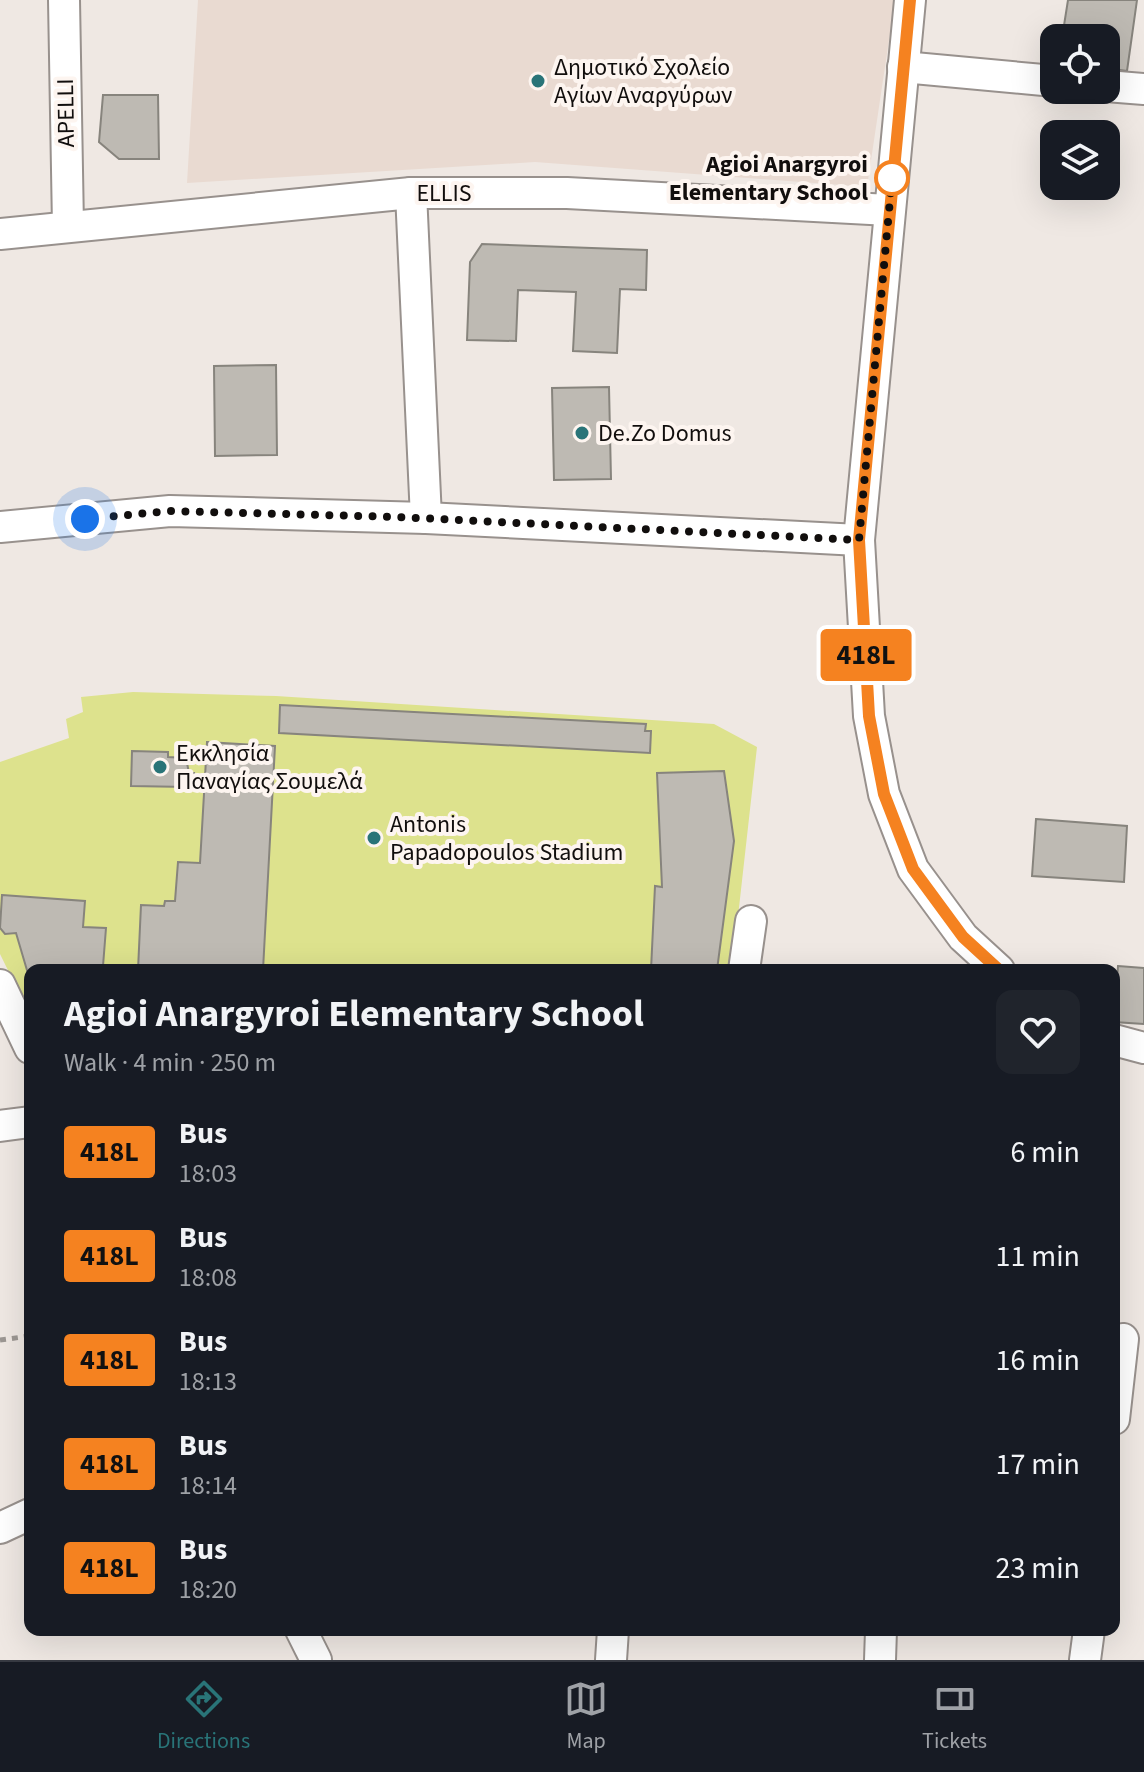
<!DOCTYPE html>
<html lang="en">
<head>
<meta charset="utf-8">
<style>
  :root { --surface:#171b24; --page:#20242c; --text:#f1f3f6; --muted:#9ea1a6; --line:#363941; --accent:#297478 }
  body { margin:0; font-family:"Source Sans 3",sans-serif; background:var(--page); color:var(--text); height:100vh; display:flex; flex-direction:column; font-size:30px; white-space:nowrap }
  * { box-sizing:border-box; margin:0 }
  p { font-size:26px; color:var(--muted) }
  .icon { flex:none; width:44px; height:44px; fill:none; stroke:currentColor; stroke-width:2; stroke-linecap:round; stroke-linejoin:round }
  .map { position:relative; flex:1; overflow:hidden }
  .details { position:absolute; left:24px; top:964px; width:1096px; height:672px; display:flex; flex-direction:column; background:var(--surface); border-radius:16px; box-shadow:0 8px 32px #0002 }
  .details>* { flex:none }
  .badge { padding:0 16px; border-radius:6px; font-size:28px; line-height:52px }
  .buttons { position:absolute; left:1040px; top:24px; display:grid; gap:16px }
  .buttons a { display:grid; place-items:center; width:80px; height:80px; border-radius:16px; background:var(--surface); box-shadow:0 8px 32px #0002; font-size:40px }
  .you { position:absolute; width:40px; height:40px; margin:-20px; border:6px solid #fff; border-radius:50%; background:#1a73e8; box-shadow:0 0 0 12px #1a73e833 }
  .map>.badge { position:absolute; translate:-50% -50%; box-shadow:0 0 0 4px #fff }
  .round { display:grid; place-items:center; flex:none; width:84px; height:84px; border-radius:16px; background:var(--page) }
  .headline { display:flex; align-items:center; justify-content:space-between; height:136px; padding:0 40px }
  h1 { font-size:38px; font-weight:700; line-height:60px }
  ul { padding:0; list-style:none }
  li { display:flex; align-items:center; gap:24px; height:104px; padding:0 40px }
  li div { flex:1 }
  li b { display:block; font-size:30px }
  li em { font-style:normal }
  li .badge { min-width:88px; font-weight:700; text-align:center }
  .tab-bar { display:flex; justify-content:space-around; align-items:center; height:112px; border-top:2px solid var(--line); background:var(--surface); font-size:22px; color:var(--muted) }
  .tab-bar a { display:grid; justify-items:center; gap:4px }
  .tab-bar .active { color:var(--accent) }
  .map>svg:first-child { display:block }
</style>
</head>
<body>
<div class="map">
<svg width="1144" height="1660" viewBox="0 0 1144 1660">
  <rect width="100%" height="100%" fill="#efe8e3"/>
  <path fill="#e9dad1" d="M198,0H895L867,187L535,162L187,183Z"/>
  <path fill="#dde28d" d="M133,692L276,696L714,724L757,747L732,970H30V1015L0,954V762L69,738L66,719L83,712L81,697Z"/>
  <g fill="#bebab3" stroke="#87847d" stroke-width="2">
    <path d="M1068,0H1137L1127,71L1106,68V38H1062Z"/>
    <path d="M103,95H158L159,159H119L99,142Z"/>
    <path d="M482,244L647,250L646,290L620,289L617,353L573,351L576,292L518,290L516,341L467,340L470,262Z"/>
    <path d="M276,365L277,455L215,456L214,366Z"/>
    <path d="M609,387L611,479L554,480L552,388Z"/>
    <path d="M280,705L646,724L645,731H651L650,753L279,733Z"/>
    <path d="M207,742L275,746L263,970H138L141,905L164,906L165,901H175L178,862L200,863Z"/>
    <path d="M132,751L168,752V757L186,758L189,773H194L193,783H188V787L131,786Z"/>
    <path d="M724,771L734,841L717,970H651L655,886L662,887L657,773Z"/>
    <path d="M1036,819L1127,826L1124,882L1032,876Z"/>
    <path d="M2,895L85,901L83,927L106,928L103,966L88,965L86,970H30L29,977L16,933L5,934L0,928Z"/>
    <path d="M1118,966L1144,968V1024L1114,1022Z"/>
  </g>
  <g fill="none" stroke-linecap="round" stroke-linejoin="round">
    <g stroke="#98918d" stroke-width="34">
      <g id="minor">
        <path d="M64,0L68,226"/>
        <path d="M910,0L859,540L869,716L884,794L913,869L963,937L999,970"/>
        <path d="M903,67L1054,81"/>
        <path d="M1106,86L1144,89"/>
        <path d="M411,193L426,518"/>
        <path d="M0,234L411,193H567L889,210"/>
        <path d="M0,527L170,511L426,518L859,540"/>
        <path d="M744,970L751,921"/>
        <path d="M0,985L30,1048"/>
        <path d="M1114,1040L1144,1048"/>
        <path d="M0,1126L30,1122"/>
        <path d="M1114,1419L1123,1339"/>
        <path d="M0,1528L30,1514"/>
        <path d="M301,1630L316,1660"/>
        <path d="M611,1660L613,1630"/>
        <path d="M880,1660L881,1630"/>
        <path d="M1085,1660L1089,1630"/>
      </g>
    </g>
    <path stroke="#9c9793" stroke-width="5" stroke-dasharray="6 6" stroke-linecap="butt" d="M0,1340L30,1336"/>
    <use href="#minor" stroke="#fff" stroke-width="30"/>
  </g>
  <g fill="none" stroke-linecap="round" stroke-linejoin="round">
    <g stroke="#fff" stroke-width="18">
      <path id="line" d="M910,0L859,540L869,716L884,794L913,869L963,937L999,970"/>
    </g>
    <use href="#line" stroke="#f58220" stroke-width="12"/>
    <path stroke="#110e0d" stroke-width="8" stroke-dasharray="0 14.4" d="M85,519L170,511L398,517L859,540L892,178"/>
  </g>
  <g fill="#297478" stroke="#fdf5f0" stroke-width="3">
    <circle cx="538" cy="81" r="8"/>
    <circle cx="582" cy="433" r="8"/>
    <circle cx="160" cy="767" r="8"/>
    <circle cx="374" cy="838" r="8"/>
  </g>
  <circle fill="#fff" stroke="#f58220" stroke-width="4" cx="892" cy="178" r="16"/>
  <g text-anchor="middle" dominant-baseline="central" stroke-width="8" stroke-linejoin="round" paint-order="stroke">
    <g font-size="24" fill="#110e0d" stroke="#fdf5f0" text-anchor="start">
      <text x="554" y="67">Δημοτικό Σχολείο<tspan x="554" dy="28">Αγίων Αναργύρων</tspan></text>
      <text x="598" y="433">De.Zo Domus</text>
      <text x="176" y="753">Εκκλησία<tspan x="176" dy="28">Παναγίας Σουμελά</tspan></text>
      <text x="390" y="824">Antonis<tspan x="390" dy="28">Papadopoulos Stadium</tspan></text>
    </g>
    <g font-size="24" fill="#110e0d" stroke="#fdf5f0">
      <text transform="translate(66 113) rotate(-91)">APELLI</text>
      <text x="444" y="193">ELLIS</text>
    </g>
    <g font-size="24" font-weight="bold" fill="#110e0d" stroke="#fdf5f0" text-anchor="end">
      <text x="868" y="164">Agioi Anargyroi<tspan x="868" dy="28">Elementary School</tspan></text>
    </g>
  </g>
</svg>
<div class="buttons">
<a><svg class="icon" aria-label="locate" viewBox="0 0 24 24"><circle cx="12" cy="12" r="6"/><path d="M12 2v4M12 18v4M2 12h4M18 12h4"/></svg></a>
<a><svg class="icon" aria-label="layers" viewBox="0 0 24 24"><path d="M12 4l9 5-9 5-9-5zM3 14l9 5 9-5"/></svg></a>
</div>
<div class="you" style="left:85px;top:519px"></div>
<b class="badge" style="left:866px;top:655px;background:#f58220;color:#111">418L</b>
<section class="details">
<div class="headline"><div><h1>Agioi Anargyroi Elementary School</h1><p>Walk · 4 min · 250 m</p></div><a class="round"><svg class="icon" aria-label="heart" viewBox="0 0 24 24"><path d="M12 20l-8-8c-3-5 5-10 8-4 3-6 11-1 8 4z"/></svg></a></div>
<ul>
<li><span class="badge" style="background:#f58220;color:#111">418L</span><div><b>Bus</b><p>18:03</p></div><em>6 min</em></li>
<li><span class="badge" style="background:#f58220;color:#111">418L</span><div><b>Bus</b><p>18:08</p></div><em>11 min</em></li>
<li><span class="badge" style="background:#f58220;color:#111">418L</span><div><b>Bus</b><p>18:13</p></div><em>16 min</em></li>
<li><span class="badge" style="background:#f58220;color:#111">418L</span><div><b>Bus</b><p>18:14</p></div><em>17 min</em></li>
<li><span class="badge" style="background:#f58220;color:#111">418L</span><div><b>Bus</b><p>18:20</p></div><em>23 min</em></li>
</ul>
</section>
</div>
<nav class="tab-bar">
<a class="active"><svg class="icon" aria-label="directions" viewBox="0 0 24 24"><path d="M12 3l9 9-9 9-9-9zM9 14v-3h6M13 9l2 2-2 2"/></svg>Directions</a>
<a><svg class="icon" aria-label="map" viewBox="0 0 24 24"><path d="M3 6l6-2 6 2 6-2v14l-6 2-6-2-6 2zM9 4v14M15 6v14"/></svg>Map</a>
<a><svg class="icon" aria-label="tickets" viewBox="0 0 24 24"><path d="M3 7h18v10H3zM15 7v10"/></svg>Tickets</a>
</nav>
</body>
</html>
